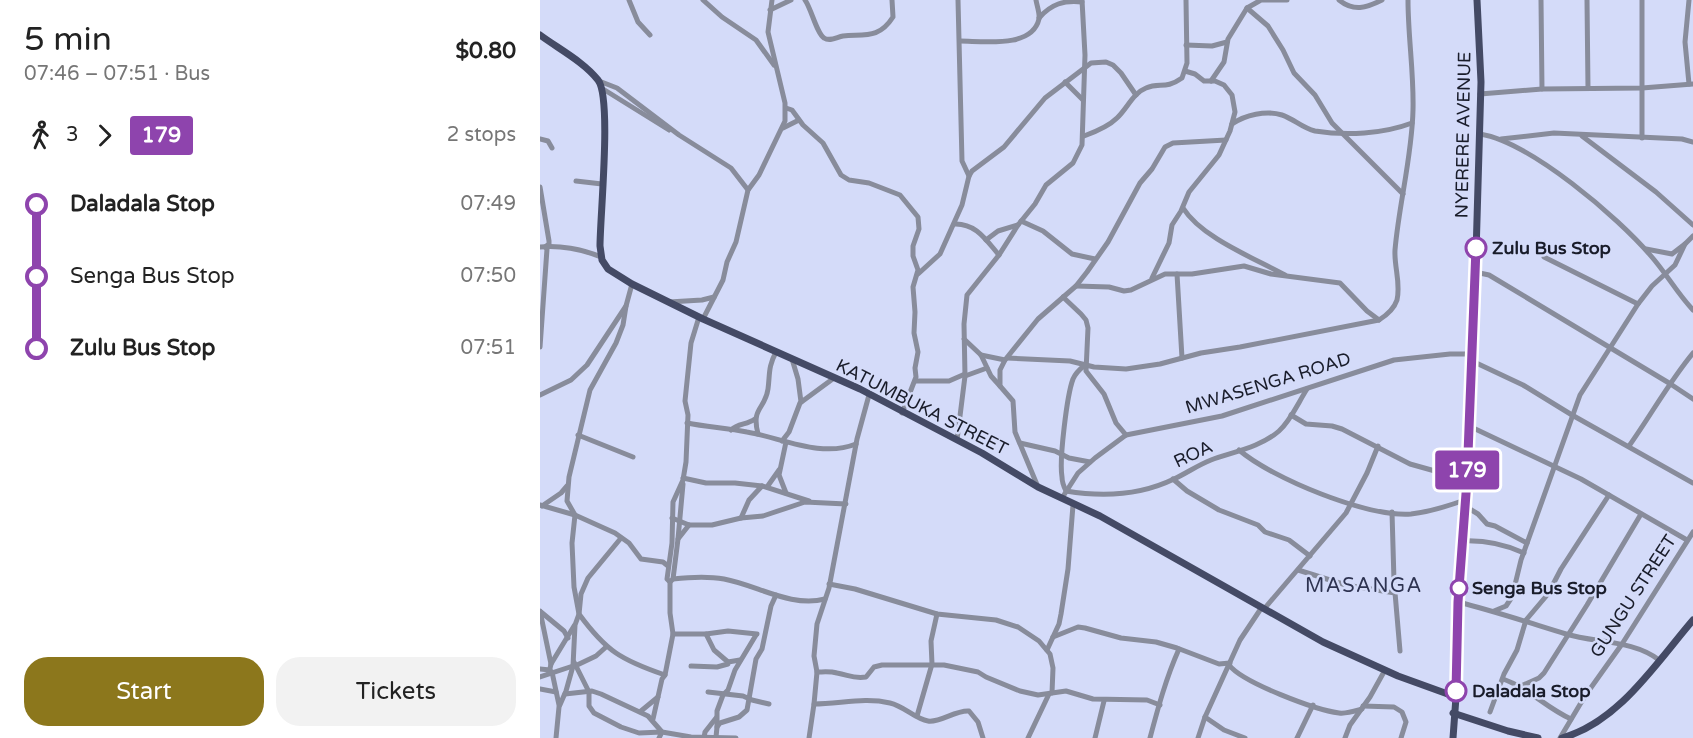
<!DOCTYPE html>
<html lang="en">
<head>
<meta charset="utf-8">
<style>
  :root { --surface:#fff; --page:#f2f2f2; --text:#222; --muted:#767676; --accent:#8c771c }
  body { margin:0; font-family:"Varela Round",sans-serif; background:var(--page); color:var(--text); height:100vh; display:flex; flex-direction:column; font-size:22px; white-space:nowrap }
  * { box-sizing:border-box; margin:0 }
  p { font-size:20px; color:var(--muted) }
  .icon { flex:none; width:33px; height:33px; fill:none; stroke:currentColor; stroke-width:2; stroke-linecap:round; stroke-linejoin:round }
  .map { position:relative; flex:1; overflow:hidden }
  .sheet { display:flex; flex-direction:column; background:var(--surface); width:540px }
  .sheet>* { flex:none }
  .badge { padding:0 12px; border-radius:4px; font-size:21px; line-height:39px }
  .map>.badge { position:absolute; translate:-50% -50%; box-shadow:0 0 0 3px #fff }
  .legs { display:flex; align-items:center; gap:9px; height:66px; padding:0 24px; font-size:20px }
  .legs p { margin-inline-start:auto }
  .overview { display:flex; align-items:center; justify-content:space-between; height:102px; padding:0 24px }
  h1 { font-size:33px; font-weight:600; line-height:45px }
  .action { display:flex; gap:12px; margin-top:auto; padding:12px 24px }
  .action a { flex:1; height:69px; border-radius:24px; background:var(--accent); color:#fff; font-size:24px; font-weight:600; line-height:69px; text-align:center }
  .action a+a { background:var(--page); color:var(--text) }
  ul { padding:0 24px; list-style:none }
  li { display:flex; align-items:center; gap:21px; height:72px; font-size:22px }
  li i { display:grid; place-items:center; width:9px; height:100%; margin:0 8px; background:currentColor }
  li i::after { content:''; width:15px; height:15px; margin:-8px; border:4px solid; border-radius:50%; background:var(--surface) }
  li p { margin-inline-start:auto }
  li:first-child i { background:linear-gradient(#0000 50%,currentColor 0) }
  li:last-child i { background:linear-gradient(currentColor 50%,#0000 0) }
  main { display:flex; flex:1; min-height:0 }
  .map>svg:first-child { display:block }
</style>
</head>
<body>
<main>
<section class="sheet">
<div class="overview"><div><h1>5 min</h1><p>07:46 – 07:51 · Bus</p></div><b>$0.80</b></div>
<div class="legs"><svg class="icon" aria-label="walk" viewBox="0 0 24 24"><circle cx="13" cy="4" r="2"/><path d="M13 8l-2 6 4 7M11 14l-3 7M7 12l3-4h3l4 4"/></svg>3<svg class="icon" aria-label="forward" viewBox="0 0 24 24"><path d="M9 5l7 7-7 7"/></svg><b class="badge" style="background:#8e44ad;color:#fff">179</b><p>2 stops</p></div>
<ul>
<li><i style="color:#8e44ad"></i><b>Daladala Stop</b><p>07:49</p></li>
<li><i style="color:#8e44ad"></i><span>Senga Bus Stop</span><p>07:50</p></li>
<li><i style="color:#8e44ad"></i><b>Zulu Bus Stop</b><p>07:51</p></li>
</ul>
<div class="action"><a>Start</a><a>Tickets</a></div>
</section>
<div class="map">
<svg width="1153" height="738" viewBox="0 0 1153 738">
  <rect width="100%" height="100%" fill="#d4dbf9"/>
  <g fill="none" stroke-linecap="round" stroke-linejoin="round">
    <g stroke="#888c9b" stroke-width="5">
      <path d="M89,0L98,22L110,35"/>
      <path d="M163,0L182,17L216,40L234,65"/>
      <path d="M265,0C271,8 277,34 284,38C290,42 297,37 303,36C325,34 339,39 353,17L352,0"/>
      <path d="M418,0L422,161L429,176"/>
      <path d="M799,0C814,12 826,8 842,0"/>
      <path d="M1001,0L1002,89"/>
      <path d="M1047,0L1048,88"/>
      <path d="M1102,0V138"/>
      <path d="M707,8L728,26L743,50L754,73L775,95L792,123L863,194"/>
      <path d="M230,10L251,0"/>
      <path d="M499,18C511,4 524,0 542,2"/>
      <path d="M420,41C442,41 492,49 499,19C500,14 497,6 496,0"/>
      <path d="M646,45L672,46L687,42"/>
      <path d="M59,81L77,88L139,135L191,168L208,190"/>
      <path d="M671,81L684,62L688,39L707,8L721,0H747"/>
      <path d="M525,82L543,100"/>
      <path d="M1149,84L1145,42L1149,0"/>
      <path d="M63,89L129,130"/>
      <path d="M940,94L1002,89L1102,88L1153,84"/>
      <path d="M246,108L252,110L263,125L283,143L301,175L309,180L329,183L360,195L378,217L379,229L373,246V256L378,270L373,287L375,312L374,333L378,352L375,368L376,377L362,413"/>
      <path d="M692,124C705,115 726,110 742,115C754,119 762,128 775,131C806,136 843,134 872,123"/>
      <path d="M243,128L259,120"/>
      <path d="M940,134C990,142 1078,217 1111,256C1126,273 1137,293 1153,310"/>
      <path d="M544,136C555,132 568,127 577,118C587,109 593,93 606,88C620,82 625,90 642,78L647,63L646,0"/>
      <path d="M1042,136L1116,192L1153,225"/>
      <path d="M0,139L8,141L12,148"/>
      <path d="M961,139L1014,133L1142,139L1153,142"/>
      <path d="M36,181L62,184"/>
      <path d="M0,187L9,241V244L5,247L7,249L0,347"/>
      <path d="M643,208C662,238 714,258 745,275"/>
      <path d="M481,221L503,231L532,254L555,259"/>
      <path d="M414,224C436,223 446,240 459,255"/>
      <path d="M446,240L458,231L478,225"/>
      <path d="M0,247C19,245 42,249 61,257"/>
      <path d="M1106,249L1132,254L1145,244"/>
      <path d="M1004,257L1098,304"/>
      <path d="M935,272L949,275L1129,383L1153,399"/>
      <path d="M378,274L400,254L422,205L429,176L432,171L464,147L505,98L551,63L566,62L573,65L581,73L596,95"/>
      <path d="M637,274L642,358"/>
      <path d="M612,278L629,243L632,225L641,211L649,192L679,155L690,131L695,112L692,95L684,85L675,81H664L655,74L645,71"/>
      <path d="M536,286L569,287L584,291L591,290L625,274H652L704,266L731,274L800,283L827,311L839,320"/>
      <path d="M523,297L541,314L546,320L548,328L546,371L564,394L576,423L586,435"/>
      <path d="M129,302L162,300L174,297"/>
      <path d="M163,319L183,280L187,262L196,242L208,190L219,175L245,121V103L228,32L232,0"/>
      <path d="M424,339L441,355L451,376L460,386"/>
      <path d="M441,355L465,360"/>
      <path d="M467,358L530,361L554,367L586,369L620,364L661,353L700,347L839,320C847,315 854,309 857,300C861,283 854,267 855,250C859,203 872,157 873,110C874,73 868,37 868,0"/>
      <path d="M252,359L258,379L261,402"/>
      <path d="M932,361L983,385L1032,415L1153,483"/>
      <path d="M545,365C540,369 536,372 533,379C527,395 519,460 522,477C522,482 524,487 526,491C562,497 601,495 634,479C647,473 658,465 671,460C693,452 721,447 739,431C751,420 758,403 767,389"/>
      <path d="M425,376L447,368"/>
      <path d="M376,381H409L425,374"/>
      <path d="M0,395L31,380L47,365L86,306L92,284"/>
      <path d="M751,415L766,424L792,426L802,429L870,464L927,480"/>
      <path d="M147,423C167,427 187,428 207,432C242,438 281,458 316,444"/>
      <path d="M929,426L1041,479L1147,540"/>
      <path d="M191,430C198,423 207,425 215,419"/>
      <path d="M218,434C211,407 225,410 228,389C230,374 228,367 236,352"/>
      <path d="M38,435L93,457"/>
      <path d="M417,440L425,376L424,324L427,295L459,255L478,225L495,204L506,185L533,163L542,145L545,55L542,0"/>
      <path d="M242,441L249,432L260,403L294,378"/>
      <path d="M246,442L239,475L246,493"/>
      <path d="M480,443L515,451L529,458L550,462"/>
      <path d="M1089,446C1111,415 1129,382 1153,353"/>
      <path d="M699,450C733,479 827,517 871,514C889,512 908,506 925,500"/>
      <path d="M143,478L166,483H195L222,486L269,501"/>
      <path d="M633,479L647,491L679,510L718,525L725,532L749,540L770,556"/>
      <path d="M227,487L239,470"/>
      <path d="M498,487L475,432L473,401L460,386V370L465,360L498,319L536,286L547,272L568,242L600,183L612,169L625,147L633,143L686,140"/>
      <path d="M522,498L538,473L555,458L586,435L682,416L854,360L910,354H933"/>
      <path d="M0,505L35,515L75,533L89,543L101,559L123,562L128,566"/>
      <path d="M2,506L21,493L27,486"/>
      <path d="M925,506L938,514L947,524L955,526L987,543"/>
      <path d="M852,512L854,581L860,651"/>
      <path d="M132,518L149,525H172L201,518L223,516L265,502L306,504"/>
      <path d="M201,518L209,500L222,486"/>
      <path d="M81,538L48,578L41,594L39,614C66,651 81,660 125,675"/>
      <path d="M138,539L143,484"/>
      <path d="M922,541C944,540 964,544 984,553"/>
      <path d="M758,570L806,585L855,593"/>
      <path d="M133,579L138,539L149,525"/>
      <path d="M130,582L133,579C150,577 168,576 184,579C217,585 251,608 285,599"/>
      <path d="M289,584L315,589L397,614L456,620L478,627L499,641L510,654L513,668L512,693"/>
      <path d="M918,602C954,611 990,623 1026,634C1055,643 1094,640 1119,660"/>
      <path d="M724,609L806,513L827,473L838,446"/>
      <path d="M0,611L11,664L9,673"/>
      <path d="M954,611L966,606L972,597L981,560L1040,395L1098,304L1112,286L1135,265L1145,244L1153,236"/>
      <path d="M1,612L24,631L28,638"/>
      <path d="M133,634H166L188,631L217,634"/>
      <path d="M166,634L174,650L188,662"/>
      <path d="M513,637L538,627L545,628L581,638L616,642L637,648L679,664L690,663"/>
      <path d="M507,650L519,624L521,614L528,569L533,505"/>
      <path d="M34,662L49,692V706L54,713L81,727L99,733L122,732L119,738"/>
      <path d="M11,664L34,626"/>
      <path d="M689,665C703,683 776,710 799,713C807,714 815,711 822,709"/>
      <path d="M35,666L56,656L66,647"/>
      <path d="M151,666L177,667L188,664V662L200,660"/>
      <path d="M0,669L10,670"/>
      <path d="M12,672L19,705"/>
      <path d="M277,672C283,672 290,671 297,673C309,675 313,679 326,677L334,667L342,665H404L438,672L446,677L480,691L498,695L526,691L553,699L607,700L620,705"/>
      <path d="M0,677L33,666"/>
      <path d="M963,679C989,688 1006,708 1031,719"/>
      <path d="M981,686L999,678L1004,673L1047,605L1101,514"/>
      <path d="M0,689L16,692"/>
      <path d="M168,692L203,696L212,700L229,704"/>
      <path d="M25,694L52,691L61,694L108,716L122,732L151,737L196,738"/>
      <path d="M274,704C300,704 324,697 350,703C364,706 375,719 388,721C400,723 415,710 429,711L438,722L443,738"/>
      <path d="M823,706L854,707L862,712L866,722L861,738"/>
      <path d="M101,711L118,697"/>
      <path d="M950,712L964,674L977,650L986,620L1008,594L1021,569L1069,495"/>
      <path d="M377,716L392,664L391,641L397,614"/>
      <path d="M665,717L684,730L705,738"/>
      <path d="M113,719L122,679L125,675L133,634L130,613V582L127,579L132,543L133,502L143,480L146,462L148,415L145,401L151,343L159,317"/>
      <path d="M177,727V711L183,695L188,690L195,670L216,635"/>
      <path d="M176,737L177,727L180,723L199,717L207,710L216,659L222,649L231,606L236,595"/>
      <path d="M16,738L19,707L26,691L33,666L35,625L39,614L34,587L32,543L35,515L27,501L29,477L50,390L76,343L83,325L86,306"/>
      <path d="M164,738L165,732L176,718"/>
      <path d="M269,738L274,704L277,672L274,656L277,624L289,588L317,439L329,395"/>
      <path d="M488,738L509,694"/>
      <path d="M555,738L564,701"/>
      <path d="M610,738C618,708 626,678 639,649"/>
      <path d="M658,738L665,717L700,640L722,607"/>
      <path d="M757,738L773,705"/>
      <path d="M805,738L810,725L830,697L845,670"/>
      <path d="M1020,738L1045,696L1082,644L1153,532"/>
    </g>
    <g stroke="#444a65" stroke-width="7">
      <path d="M0,35C19,49 44,62 58,80C72,98 60,216 60,246L62,260L68,269L92,284L163,319L320,389L442,453L498,487L560,516L783,642L858,676L916,697"/>
      <path d="M913,713L968,731L998,738"/>
      <path d="M913,738L916,697L918,602L934,323L941,82L937,0"/>
      <path d="M1022,738C1079,722 1116,663 1153,620"/>
    </g>
  </g>
  <g fill="none" stroke-linecap="round" stroke-linejoin="round">
    <g stroke="#fff" stroke-width="14">
      <path id="line-1" d="M916,691L918,602L927,480L936,248"/>
    </g>
    <use href="#line-1" stroke="#8e44ad" stroke-width="9"/>
  </g>
  <g fill="#fff" stroke="#8e44ad" stroke-width="3">
    <circle cx="936" cy="248" r="10"/>
    <circle cx="919" cy="588" r="8"/>
    <circle cx="916" cy="691" r="10"/>
  </g>
  <g text-anchor="middle" dominant-baseline="central" stroke-width="5" stroke-linejoin="round" paint-order="stroke">
    <g font-size="18" fill="#191c2a" stroke="#d4dbf9">
      <text transform="translate(923 135) rotate(-89)">NYERERE AVENUE</text>
      <text transform="translate(728 383) rotate(-17)">MWASENGA ROAD</text>
      <text transform="translate(382 407) rotate(27)">KATUMBUKA STREET</text>
      <text transform="translate(653 454) rotate(-25)">ROA</text>
      <text transform="translate(1093 596) rotate(-57)">GUNGU STREET</text>
    </g>
    <g font-size="18" font-weight="bold" fill="#191c2a" stroke="#d4dbf9" text-anchor="start">
      <text x="952" y="248">Zulu Bus Stop</text>
      <text x="932" y="588">Senga Bus Stop</text>
      <text x="932" y="691">Daladala Stop</text>
    </g>
    <g font-size="20" letter-spacing="1.5" fill="#2e3351" stroke="#d4dbf9">
      <text x="824" y="586">MASANGA</text>
    </g>
  </g>
</svg>
<b class="badge" style="left:927px;top:470px;background:#8e44ad;color:#fff">179</b>
</div>
</main>
</body>
</html>
